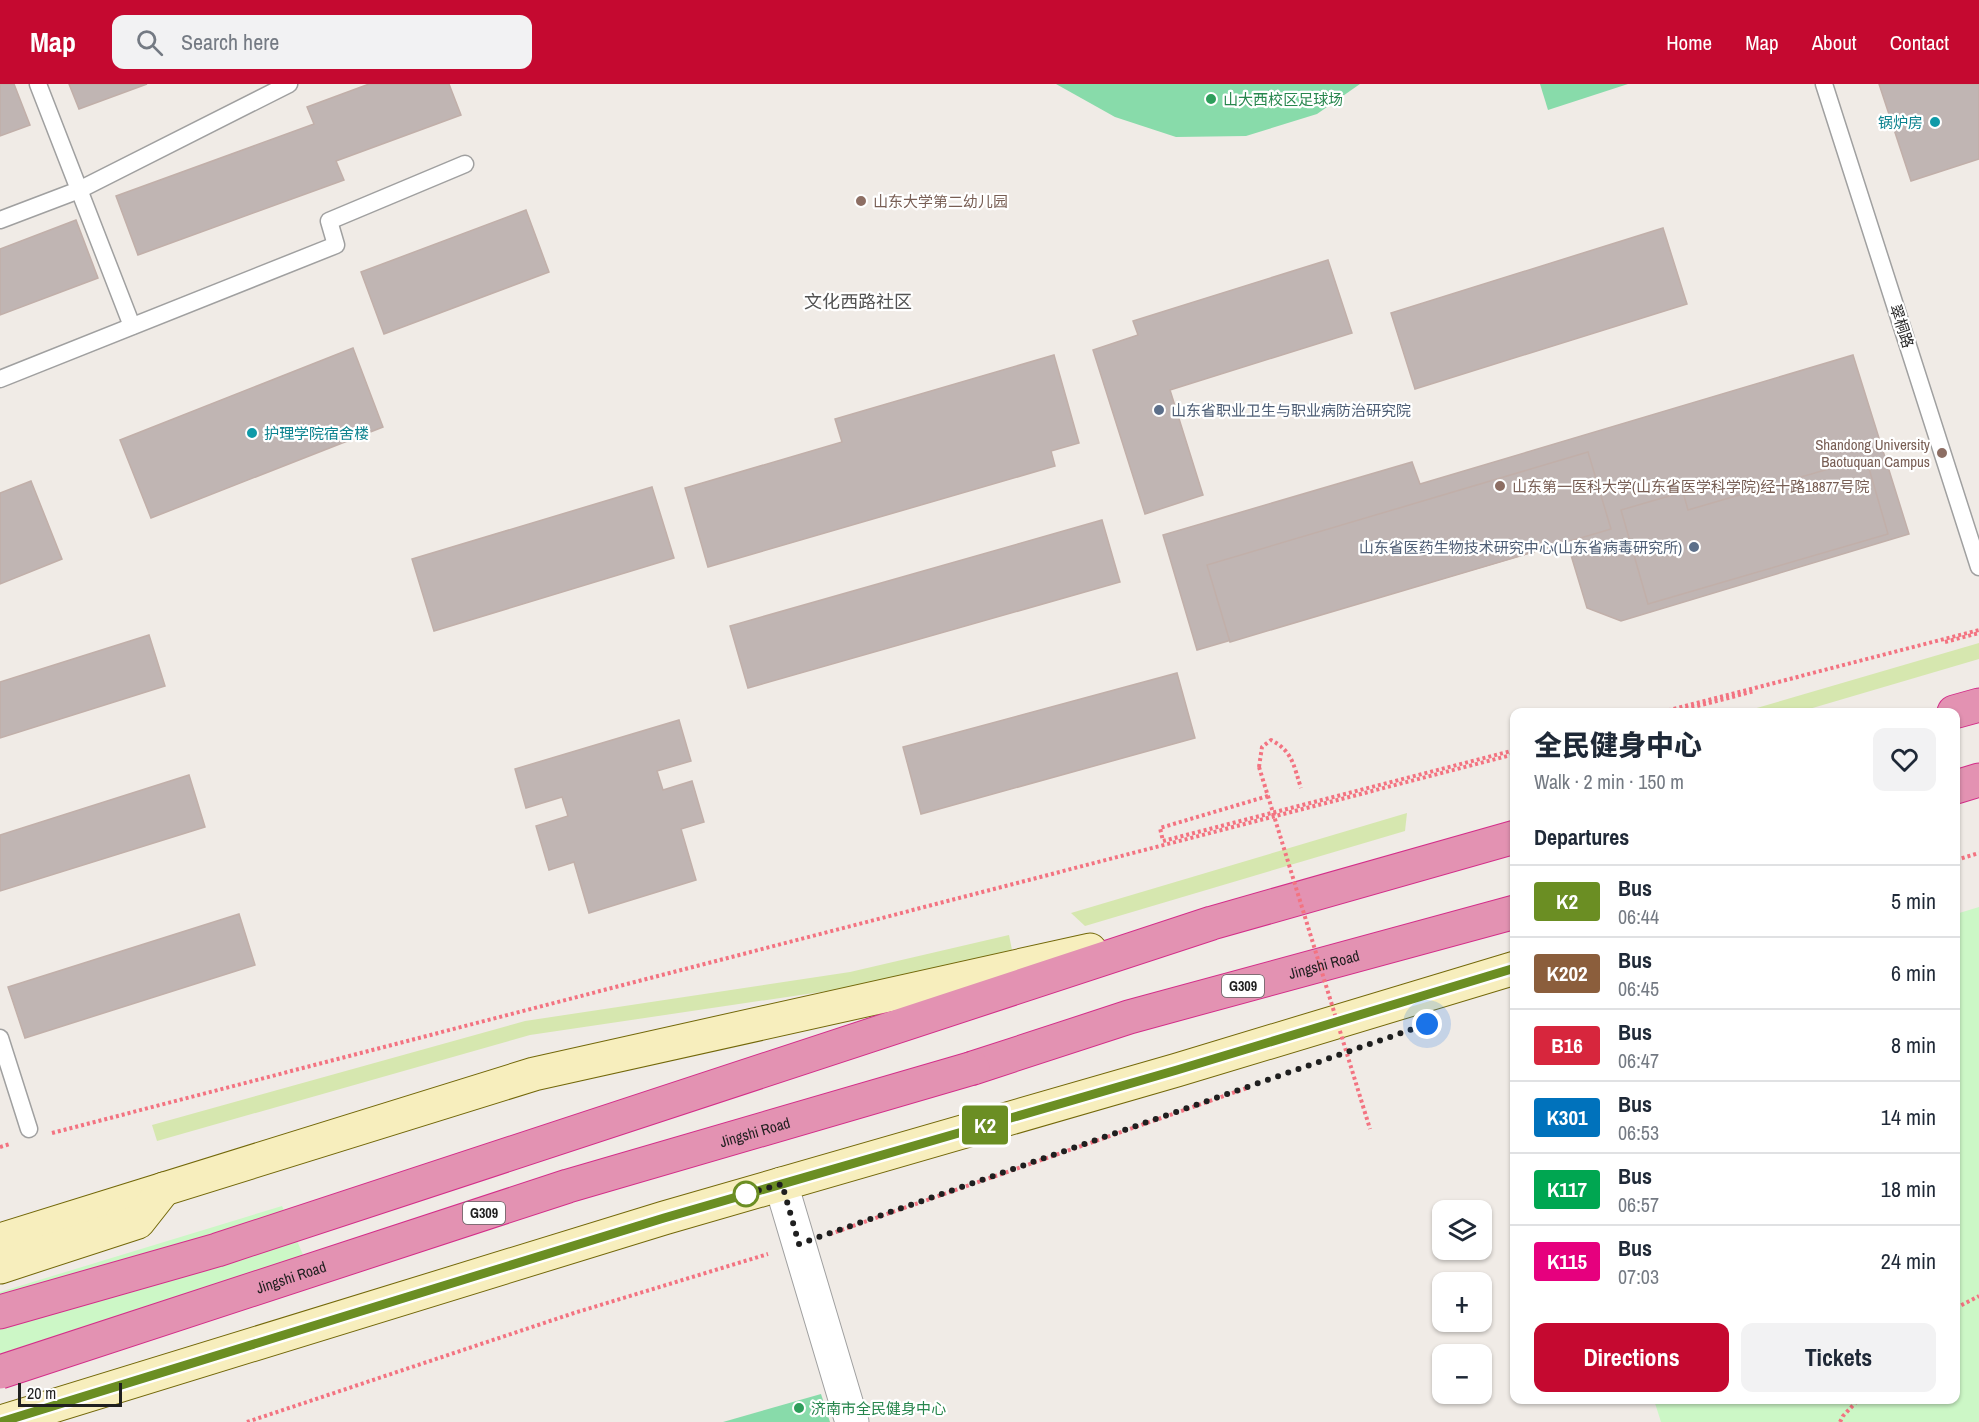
<!DOCTYPE html>
<html lang="en">
<head>
<meta charset="utf-8">
<style>
  :root { --surface:#fff; --page:#f2f2f3; --text:#1f2937; --muted:#747a83; --line:#e0e1e3; --accent:#c50930 }
  body { margin:0; font-family:"Archivo Narrow","Noto Sans SC",sans-serif; background:var(--page); color:var(--text); height:100vh; display:flex; flex-direction:column; font-size:22px; white-space:nowrap }
  * { box-sizing:border-box; margin:0 }
  p { font-size:20px; color:var(--muted) }
  .icon { flex:none; width:33px; height:33px; fill:none; stroke:currentColor; stroke-width:2; stroke-linecap:round; stroke-linejoin:round }
  .map { position:relative; flex:1; overflow:hidden }
  .details { position:absolute; left:1510px; top:624px; width:450px; height:696px; display:flex; flex-direction:column; background:var(--surface); border-radius:12px; box-shadow:0 2px 4px #0004 }
  .details>* { flex:none }
  .badge { padding:0 12px; border-radius:4px; font-size:21px; line-height:39px }
  .fabs { position:absolute; left:1432px; top:1116px; display:grid; gap:12px }
  .fabs a { display:grid; place-items:center; width:60px; height:60px; border-radius:12px; background:var(--surface); box-shadow:0 2px 4px #0004; font-size:30px }
  .scale { position:absolute; left:18px; bottom:15px; width:104px; box-sizing:border-box; padding-left:6px; border:3px solid #1f1f1f; border-top:0; font-size:16px; line-height:21px; white-space:nowrap; color:#1f1f1f; -webkit-text-stroke:4px #fff; paint-order:stroke }
  .you { position:absolute; width:30px; height:30px; margin:-15px; border:4px solid #fff; border-radius:50%; background:#1a73e8; box-shadow:0 0 0 9px #1a73e833 }
  .map>.badge { position:absolute; translate:-50% -50%; box-shadow:0 0 0 3px #fff }
  h2 { padding:0 24px; font-size:22px; line-height:54px }
  .round { display:grid; place-items:center; flex:none; width:63px; height:63px; border-radius:12px; background:var(--page) }
  .summary { display:flex; align-items:center; justify-content:space-between; height:102px; padding:0 24px }
  h1 { font-size:28px; font-weight:800; line-height:45px }
  .action { display:flex; gap:12px; margin-top:auto; padding:12px 24px }
  .action a { flex:1; height:69px; border-radius:12px; background:var(--accent); color:#fff; font-size:24px; font-weight:800; line-height:69px; text-align:center }
  .action a+a { background:var(--page); color:var(--text) }
  ul { padding:0; list-style:none }
  li { display:flex; align-items:center; gap:18px; height:72px; padding:0 24px; border-top:2px solid var(--line) }
  li div { flex:1 }
  li b { display:block; font-size:22px }
  li em { font-style:normal }
  li .badge { min-width:66px; font-weight:700; text-align:center }
  header { display:flex; align-items:center; gap:36px; box-sizing:border-box; height:84px; padding:0 30px; background:var(--accent); color:#fff }
  header strong { font-size:28px }
  nav { display:flex; gap:33px; margin-inline-start:auto; font-size:21px }
  .search { width:420px; height:54px; background:var(--page); display:flex; align-items:center; gap:15px; box-sizing:border-box; padding:0 21px; border-radius:12px; color:var(--muted); font-size:22px }
  .map>svg:first-child { display:block }
</style>
</head>
<body>
<header>
<strong>Map</strong>
<div class="search"><svg class="icon" aria-label="search" viewBox="0 0 24 24"><circle cx="10" cy="10" r="6"/><path d="M15 15l6 6"/></svg>Search here</div>
<nav><a>Home</a><a>Map</a><a>About</a><a>Contact</a></nav>
</header>
<div class="map">
<svg width="1979" height="1338" viewBox="0 0 1979 1338">
  <rect width="100%" height="100%" fill="#f0ebe6"/>
  <g fill="#d6e7af">
    <path d="M1979,559V575L1799,628H1743Z"/>
    <path d="M1407,729L1405,747L1085,842L1071,829Z"/>
    <path d="M1009,851L1012,866L854,903L530,951L157,1057L152,1041L525,937L850,888Z"/>
  </g>
  <g fill="#ccf7c6">
    <path d="M1979,823V1338H1661L1654,1316H1956V830Z"/>
    <path d="M282,1122L313,1194L0,1296V1208Z"/>
  </g>
  <g fill="#88dbaa">
    <path d="M1056,0H1360L1317,30L1246,52L1176,53L1115,33Z"/>
    <path d="M1540,0H1628L1548,26Z"/>
    <path d="M821,1310L830,1338H723Z"/>
  </g>
  <g fill="#c0b5b3" stroke="#c1afa9" stroke-width="1.5">
    <path d="M0,0H14L30,41L0,52Z"/>
    <path d="M69,0H147L79,25Z"/>
    <path d="M369,0H449L461,31L336,77L344,96L138,171L116,112L314,40L307,23Z"/>
    <path d="M1879,0H1979V75L1911,97Z"/>
    <path d="M526,126L549,188L384,250L361,188Z"/>
    <path d="M76,136L98,194L0,231V165Z"/>
    <path d="M1663,144L1687,220L1415,305L1391,229Z"/>
    <path d="M1328,176L1352,249L1170,306L1203,411L1145,430L1093,266L1138,251L1133,237Z"/>
    <path d="M353,264L383,343L151,434L120,356Z"/>
    <path d="M1054,271L1079,359L1051,367L1055,382L708,483L685,404L842,358L835,335Z"/>
    <path d="M1853,271L1909,450L1621,537L1587,524L1567,458L1197,566L1163,451L1412,378L1420,400Z"/>
    <path d="M1588,368L1611,445L1230,558L1207,481Z"/>
    <path d="M1866,374L1888,450L1648,520L1621,426L1683,408L1688,426Z"/>
    <path d="M31,397L62,475L0,500V409Z"/>
    <path d="M652,403L674,474L434,547L412,475Z"/>
    <path d="M1102,436L1120,498L748,604L730,542Z"/>
    <path d="M149,551L165,602L0,654V598Z"/>
    <path d="M1177,589L1195,654L921,730L903,663Z"/>
    <path d="M679,636L691,677L657,687L663,706L692,697L704,738L681,745L696,796L589,829L574,778L549,786L536,742L568,732L562,713L526,724L515,685Z"/>
    <path d="M189,691L205,743L0,807V751Z"/>
    <path d="M239,830L255,881L25,954L8,903Z"/>
  </g>
  <g fill="none" stroke-linecap="round" stroke-linejoin="round">
    <g stroke="#a0a0a0" stroke-width="19">
      <g id="lane">
        <path d="M38,0L132,242"/>
        <path d="M1824,0L1979,483"/>
        <path d="M0,136L79,106L289,0"/>
        <path d="M0,295L336,161L329,137L465,80"/>
        <path d="M0,954L29,1045"/>
      </g>
    </g>
    <g stroke="#a0a0a0" stroke-width="35">
      <path id="street" d="M781,1100L852,1338"/>
    </g>
    <g stroke="#73680a" stroke-width="35">
      <g id="secondary">
        <path d="M0,1156L534,990L1090,866"/>
        <path d="M0,1183L138,1138L164,1105"/>
        <path d="M1,1338L664,1134L1177,986L1515,884"/>
      </g>
    </g>
    <g stroke="#d32e89" stroke-width="35">
      <g id="highway">
        <path d="M1954,628L1979,621"/>
        <path d="M1956,703L1979,696"/>
        <path id="s1" d="M973,984L1129,933L1515,828"/>
        <path d="M0,1228L217,1166L1212,839L1515,753"/>
      </g>
    </g>
    <g stroke="#f37381" stroke-width="4" stroke-dasharray="3 3" stroke-linecap="butt">
      <path d="M1945,558L1979,549"/>
      <path d="M1662,628L1979,546"/>
      <path d="M1674,628L1755,607"/>
      <path d="M1259,683L1262,663L1271,656C1293,667 1294,683 1301,704"/>
      <path d="M1268,712L1160,744L1163,757L1515,666"/>
      <path d="M1956,776L1979,769"/>
      <path d="M52,1049L1515,670"/>
      <path d="M0,1063L10,1060"/>
      <path d="M830,1150L1247,1004"/>
      <path d="M1956,1224L1979,1212"/>
      <path d="M247,1338L574,1229L768,1170"/>
      <path d="M1840,1338L1843,1332L1858,1316"/>
    </g>
    <use href="#lane" stroke="#fff" stroke-width="16"/>
    <use href="#street" stroke="#fff" stroke-width="33"/>
    <use href="#secondary" stroke="#f7eebd" stroke-width="33"/>
    <use href="#highway" stroke="#e392b2" stroke-width="33"/>
    <g stroke="#d32e89" stroke-width="35" stroke-linecap="butt">
      <g id="highway-bridge">
        <path id="s2" d="M0,1288L568,1102L973,984"/>
      </g>
    </g>
    <path stroke="#f37381" stroke-width="4" stroke-dasharray="3 3" stroke-linecap="butt" d="M1259,683L1370,1045"/>
    <use href="#highway-bridge" stroke="#e392b2" stroke-width="33"/>
  </g>
  <g fill="none" stroke-linecap="round" stroke-linejoin="round">
    <g stroke="#fff" stroke-width="14">
      <path id="line" d="M1,1338L664,1134L1177,986L1515,884"/>
    </g>
    <use href="#line" stroke="#6b8e23" stroke-width="9"/>
    <path stroke="#1f1f1f" stroke-width="6" stroke-dasharray="0 10.8" d="M746,1110L742,1111L782,1100L799,1160L1427,940"/>
  </g>
  <g fill="#2e9e5b" stroke="#fff" stroke-width="2">
    <circle cx="1211" cy="15" r="6"/>
    <circle cx="799" cy="1324" r="6"/>
  </g>
  <g fill="#0f9aa8" stroke="#fff" stroke-width="2">
    <circle cx="1935" cy="38" r="6"/>
    <circle cx="252" cy="349" r="6"/>
  </g>
  <g fill="#8d6e63" stroke="#fff" stroke-width="2">
    <circle cx="861" cy="117" r="6"/>
    <circle cx="1942" cy="369" r="6"/>
    <circle cx="1500" cy="402" r="6"/>
  </g>
  <g fill="#5c6f8a" stroke="#fff" stroke-width="2">
    <circle cx="1159" cy="326" r="6"/>
    <circle cx="1694" cy="463" r="6"/>
  </g>
  <circle fill="#fff" stroke="#6b8e23" stroke-width="3" cx="746" cy="1110" r="12"/>
  <g text-anchor="middle" dominant-baseline="central" stroke-width="4.5" stroke-linejoin="round" paint-order="stroke">
    <g fill="#fff" stroke="#626262" stroke-width="1.5">
      <rect x="1222" y="891" width="42" height="22" rx="4.5"/>
      <rect x="463" y="1118" width="42" height="22" rx="4.5"/>
    </g>
    <g font-size="14" font-weight="bold" fill="#1f1f1f">
      <text x="1243" y="902">G309</text>
      <text x="484" y="1129">G309</text>
    </g>
    <g font-size="15" fill="#27864d" stroke="#fff" text-anchor="start">
      <text x="1223" y="15">山大西校区足球场</text>
      <text x="811" y="1324">济南市全民健身中心</text>
    </g>
    <g font-size="15" fill="#0d838f" stroke="#fff" text-anchor="end">
      <text x="1923" y="38">锅炉房</text>
      <text x="264" y="349" text-anchor="start">护理学院宿舍楼</text>
    </g>
    <g font-size="15" fill="#785e54" stroke="#fff" text-anchor="start">
      <text x="873" y="117">山东大学第二幼儿园</text>
      <text x="1930" y="360" text-anchor="end">Shandong University<tspan x="1930" dy="17">Baotuquan Campus</tspan></text>
      <text x="1512" y="402">山东第一医科大学(山东省医学科学院)经十路18877号院</text>
    </g>
    <g font-size="15" fill="#1f1f1f" stroke="#fff">
      <text transform="translate(1902 242) rotate(72)">翠桐路</text>
      <text stroke="none"><textPath href="#s1" startOffset="366">Jingshi Road</textPath></text>
      <text stroke="none"><textPath href="#s2" startOffset="792">Jingshi Road</textPath></text>
      <text stroke="none"><textPath href="#s2" startOffset="306">Jingshi Road</textPath></text>
    </g>
    <g font-size="15" fill="#4e5e75" stroke="#fff" text-anchor="start">
      <text x="1171" y="326">山东省职业卫生与职业病防治研究院</text>
      <text x="1682" y="463" text-anchor="end">山东省医药生物技术研究中心(山东省病毒研究所)</text>
    </g>
    <g font-size="18" fill="#525252" stroke="#fff">
      <text x="858" y="217">文化西路社区</text>
    </g>
  </g>
</svg>
<div class="fabs">
<a><svg class="icon" aria-label="layers" viewBox="0 0 24 24"><path d="M12 4l9 5-9 5-9-5zM3 14l9 5 9-5"/></svg></a>
<a>+</a>
<a>−</a>
</div>
<div class="scale">20 m</div>
<div class="you" style="left:1427px;top:940px"></div>
<b class="badge" style="left:985px;top:1041px;background:#6b8e23;color:#fff">K2</b>
<section class="details">
<div class="summary"><div><h1>全民健身中心</h1><p>Walk · 2 min · 150 m</p></div><a class="round"><svg class="icon" aria-label="heart" viewBox="0 0 24 24"><path d="M12 20l-8-8c-3-5 5-10 8-4 3-6 11-1 8 4z"/></svg></a></div>
<h2>Departures</h2>
<ul>
<li><span class="badge" style="background:#6b8e23;color:#fff">K2</span><div><b>Bus</b><p>06:44</p></div><em>5 min</em></li>
<li><span class="badge" style="background:#8b5e3c;color:#fff">K202</span><div><b>Bus</b><p>06:45</p></div><em>6 min</em></li>
<li><span class="badge" style="background:#d7263d;color:#fff">B16</span><div><b>Bus</b><p>06:47</p></div><em>8 min</em></li>
<li><span class="badge" style="background:#0072bc;color:#fff">K301</span><div><b>Bus</b><p>06:53</p></div><em>14 min</em></li>
<li><span class="badge" style="background:#00a651;color:#fff">K117</span><div><b>Bus</b><p>06:57</p></div><em>18 min</em></li>
<li><span class="badge" style="background:#e6007e;color:#fff">K115</span><div><b>Bus</b><p>07:03</p></div><em>24 min</em></li>
</ul>
<div class="action"><a>Directions</a><a>Tickets</a></div>
</section>
</div>
</body>
</html>
